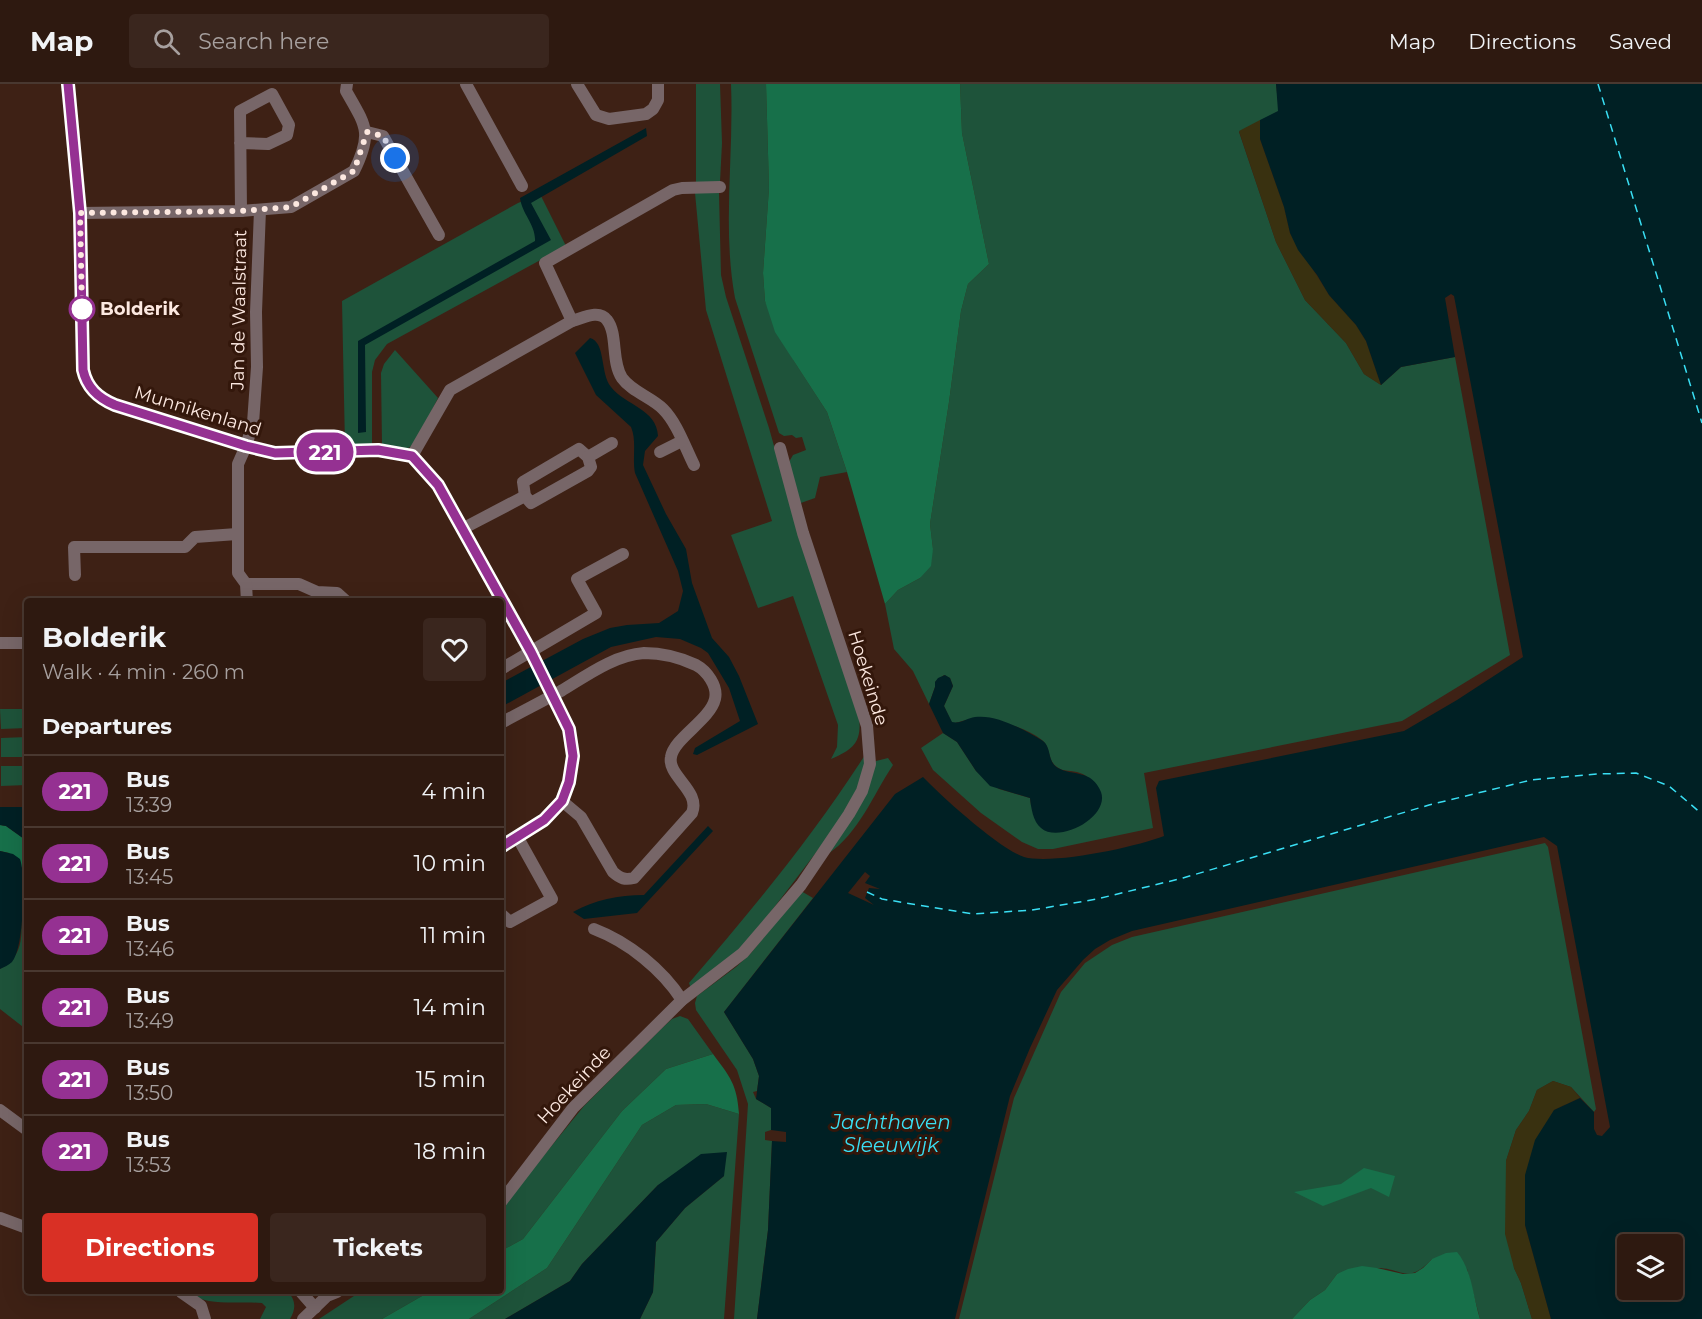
<!DOCTYPE html>
<html lang="en">
<head>
<meta charset="utf-8">
<style>
  :root { --surface:#2e1910; --page:#3a261e; --text:#f1f3f6; --muted:#a7a09f; --line:#493830; --accent:#d93025 }
  body { margin:0; font-family:Montserrat,sans-serif; background:var(--page); color:var(--text); height:100vh; display:flex; flex-direction:column; font-size:22px; white-space:nowrap }
  * { box-sizing:border-box; margin:0 }
  p { font-size:20px; color:var(--muted) }
  .icon { flex:none; width:33px; height:33px; fill:none; stroke:currentColor; stroke-width:2; stroke-linecap:round; stroke-linejoin:round }
  .map { position:relative; flex:1; overflow:hidden }
  .details { position:absolute; left:24px; top:514px; width:480px; height:696px; display:flex; flex-direction:column; background:var(--surface); border-radius:6px; box-shadow:0 6px 24px #0002,0 0 0 2px var(--line) }
  .details>* { flex:none }
  .badge { padding:0 12px; border-radius:20px; font-size:21px; line-height:39px }
  .buttons { position:absolute; left:1617px; top:1150px; display:grid; gap:12px }
  .buttons a { display:grid; place-items:center; width:66px; height:66px; border-radius:6px; background:var(--surface); box-shadow:0 6px 24px #0002,0 0 0 2px var(--line); font-size:30px }
  .you { position:absolute; width:30px; height:30px; margin:-15px; border:4px solid #fff; border-radius:50%; background:#1a73e8; box-shadow:0 0 0 9px #1a73e833 }
  .map>.badge { position:absolute; translate:-50% -50%; box-shadow:0 0 0 3px #fff }
  h2 { padding:0 18px; font-size:22px; line-height:54px }
  .round { display:grid; place-items:center; flex:none; width:63px; height:63px; border-radius:6px; background:var(--page) }
  .headline { display:flex; align-items:center; justify-content:space-between; height:102px; padding:0 18px }
  h1 { font-size:28px; font-weight:700; line-height:45px }
  .cta { display:flex; gap:12px; margin-top:auto; padding:12px 18px }
  .cta a { flex:1; height:69px; border-radius:6px; background:var(--accent); color:#fff; font-size:24px; font-weight:700; line-height:69px; text-align:center }
  .cta a+a { background:var(--page); color:var(--text) }
  ul { padding:0; list-style:none }
  li { display:flex; align-items:center; gap:18px; height:72px; padding:0 18px; border-top:2px solid var(--line) }
  li div { flex:1 }
  li b { display:block; font-size:22px }
  li em { font-style:normal }
  li .badge { min-width:66px; font-weight:700; text-align:center }
  header { display:flex; align-items:center; gap:36px; box-sizing:border-box; height:84px; padding:0 30px; background:var(--surface); border-bottom:2px solid var(--line) }
  header strong { font-size:28px }
  nav { display:flex; gap:33px; margin-inline-start:auto; font-size:21px }
  .search { width:420px; height:54px; background:var(--page); display:flex; align-items:center; gap:15px; box-sizing:border-box; padding:0 21px; border-radius:6px; color:var(--muted); font-size:22px }
  .map>svg:first-child { display:block }
</style>
</head>
<body>
<header>
<strong>Map</strong>
<div class="search"><svg class="icon" aria-label="search" viewBox="0 0 24 24"><circle cx="10" cy="10" r="6"/><path d="M15 15l6 6"/></svg>Search here</div>
<nav><a>Map</a><a>Directions</a><a>Saved</a></nav>
</header>
<div class="map">
<svg width="1702" height="1235" viewBox="0 0 1702 1235">
  <rect width="100%" height="100%" fill="#3e2115"/>
  <g fill="#1e533a">
    <path d="M696,0H720L722,59L720,98L696,99Z"/>
    <path d="M731,0H766L769,104L763,189L765,217L794,277L827,328L847,388L820,393L815,414L798,420L789,378L793,371L806,366L802,353L796,354L792,351L784,352L779,349L735,214C722,144 734,71 731,0Z"/>
    <path d="M960,0H1276L1279,27L1239,48L1276,158L1305,216L1346,259L1364,290L1381,301L1401,283L1455,273L1510,571L1402,637L1144,689L1153,744L1053,765H1038L1022,758L981,729L933,686L921,664L943,649L957,658L976,687L999,705L1030,714L1031,721L1100,707C1095,700 1089,692 1080,689C1072,686 1063,688 1057,683C1047,676 1051,663 1042,656C1023,641 989,633 966,636C960,637 958,639 952,639L944,622L953,602L950,594L944,591L935,598V603L929,620L913,587L894,565L885,520L898,506L920,494L933,465L930,440L949,318L961,227L968,200L989,180L962,49Z"/>
    <path d="M695,109H719L721,191L726,213L769,344L799,451L859,632C862,658 854,665 831,675L837,663L838,641L793,512L758,524L731,451L772,437L706,226Z"/>
    <path d="M540,110L566,162L387,260L375,276L372,288V361L345,362L342,217L518,119Z"/>
    <path d="M395,266L438,314L415,360L403,367L382,361L381,289L384,280Z"/>
    <path d="M0,625H27V644L1,645Z"/>
    <path d="M27,653V673H1V654Z"/>
    <path d="M865,671L866,682L859,706L847,728L743,864L693,903L690,902L689,899C752,826 813,752 865,671Z"/>
    <path d="M888,674L893,681C873,711 859,749 828,770L876,677Z"/>
    <path d="M27,682V701L1,702V682Z"/>
    <path d="M1545,759L1548,763L1596,1025L1594,1028L1571,1003L1553,997L1537,1006L1529,1027L1516,1046L1506,1077L1514,1184L1521,1199L1532,1235H1480L1467,1185L1432,1175C1406,1202 1403,1183 1375,1184C1363,1184 1350,1188 1337,1190L1325,1206L1310,1216L1292,1235H959L1014,1014L1061,908L1085,879L1112,861L1132,853Z"/>
    <path d="M801,807L813,814L724,928L753,975L759,992L757,1007L753,1008L756,1015L771,1024V1046L765,1048V1056L772,1057L768,1146L757,1235H734L748,1020L737,986L696,926L695,919L697,912L736,883L751,869Z"/>
    <path d="M22,826H27V946L0,925V885C25,871 21,852 22,826Z"/>
    <path d="M680,932L688,935L713,970L666,985L622,1027L523,1155L501,1167V1124L584,1022L661,945L672,935Z"/>
    <path d="M706,1020L739,1030L724,1235H640L653,1208L656,1158L685,1124L724,1092L658,1101L582,1180L570,1197L505,1235H469L547,1184L642,1041L676,1021Z"/>
    <path d="M185,1208H288C296,1216 296,1225 290,1235H260L266,1223L262,1219C234,1217 210,1223 185,1208Z"/>
    <path d="M360,1208H429L382,1235H319Z"/>
  </g>
  <g fill="#17704a">
    <path d="M766,0H960L962,49L989,180L968,200L961,227L949,318L930,440L933,465L931,482L920,494L898,506L885,520L847,388L827,328L775,248L765,217L763,189L769,104Z"/>
    <path d="M0,741L6,742L27,757V826H22L23,785L9,769L0,767Z"/>
    <path d="M713,970C730,993 737,1000 739,1030L706,1020L676,1021L642,1041L547,1184L469,1235H382L429,1208H501V1167L523,1155L622,1027L666,985Z"/>
    <path d="M1364,1084L1395,1092L1389,1113L1371,1104L1323,1122L1294,1108L1341,1100Z"/>
    <path d="M1457,1168C1472,1186 1473,1212 1480,1235H1292L1310,1216L1325,1206L1337,1190L1348,1185L1362,1182L1377,1184L1403,1190L1415,1189L1423,1184L1432,1175L1446,1169Z"/>
  </g>
  <g fill="#393110">
    <path d="M1260,36V55L1284,123L1290,149L1329,211L1356,241L1366,257L1381,301L1364,290L1346,259L1305,216L1276,158L1239,47Z"/>
    <path d="M1553,997L1571,1003L1580,1014L1554,1026L1525,1141L1551,1235H1532L1521,1199L1514,1184L1505,1150L1506,1077L1516,1046L1529,1027L1537,1006Z"/>
  </g>
  <g fill="#002024" fill-rule="evenodd">
    <path d="M1276,0H1702V1235H1551L1525,1141V1091L1535,1056L1554,1026L1580,1014L1594,1028V1045L1597,1051L1602,1052L1610,1043L1557,762L1544,753L1132,847L1110,856L1095,865L1083,876L1057,906L1030,964L1010,1012L955,1235H757L768,1146L772,1057L786,1058V1048L771,1046V1024L756,1015L759,992L753,975L724,928L895,710L923,693C941,712 1001,766 1024,773C1052,781 1136,763 1164,752L1156,704L1159,697L1404,647L1457,616L1523,573L1454,212L1451,210L1445,214L1455,273L1401,283L1381,301L1366,257L1356,241L1329,211L1317,191L1298,166L1290,149L1284,123L1260,55V36L1278,27ZM1628,1161H1672V1206H1628Z"/>
    <path d="M646,44L647,52L531,119L551,156L365,261L366,348L358,349V257L535,157C536,141 522,130 520,114Z"/>
    <path d="M590,254C606,258 600,290 611,303C625,321 657,325 658,352L645,367L643,381L666,430L686,465L692,499L712,554L729,573L739,592L758,640L697,671L693,670L695,664L740,637L729,604L708,569L701,564L680,555L656,553L611,563L501,623V599L583,555L610,544L627,541L659,539L678,527L683,507L678,487L635,389C632,374 637,357 631,343L596,311L575,269Z"/>
    <path d="M945,591L950,594L953,602L944,622L952,638C961,640 967,634 975,633C997,630 1024,646 1043,657C1052,664 1047,678 1058,684C1072,692 1092,685 1101,708C1110,733 1059,760 1041,744C1033,738 1031,723 1030,714L990,702L976,687L957,658L943,649L929,620L935,603V598L938,594Z"/>
    <path d="M0,723H27V757L6,742L0,741Z"/>
    <path d="M708,742L713,747L637,829L584,835L573,828C595,816 618,811 644,811Z"/>
    <path d="M0,767L13,770L20,775C26,791 24,865 12,878C9,881 4,883 0,885Z"/>
    <path d="M727,1068L724,1092L685,1124L656,1158L653,1208L640,1235H505L570,1197L582,1180L658,1101L701,1070Z"/>
  </g>
  <path fill="#3e2115" d="M865,788L870,792L865,799L880,805L869,804L865,814L874,821L848,809Z"/>
  <g fill="none" stroke-linecap="round" stroke-linejoin="round">
    <g stroke="#39dff4" stroke-width="1.5" stroke-dasharray="8 6" stroke-linecap="butt">
      <path d="M1598,0L1702,339"/>
      <path d="M867,808L882,815L973,830L1032,826L1097,815L1183,794L1429,721L1531,696L1597,690L1636,689L1669,702L1702,730"/>
    </g>
    <g stroke="#776668" stroke-width="12">
      <path d="M68,0L80,129L83,286C87,304 98,314 115,321L246,362L275,369L378,366L412,372L438,401L531,569L569,645L573,672L569,698L562,717L544,736L501,763"/>
      <path d="M466,0L522,102"/>
      <path d="M577,0L596,31L609,35L646,30L653,25L658,16V0"/>
      <path d="M367,48L383,52L439,151"/>
      <path d="M240,59L268,60L287,51L289,41L272,10L240,27L241,127"/>
      <path d="M80,129L241,127L291,123L354,87C373,49 366,42 346,7L347,0"/>
      <path d="M572,237C583,234 599,225 607,236C618,250 611,278 622,294C632,308 651,313 663,325C677,339 685,363 694,381"/>
      <path d="M579,365L588,373L591,383L588,387L531,419L525,412L523,398Z"/>
      <path d="M660,368L682,357"/>
      <path d="M412,372L450,306L572,237L545,179L673,106L682,104L720,103"/>
      <path d="M588,373L612,359"/>
      <path d="M462,445L525,412"/>
      <path d="M75,491L74,463H185L195,453L237,450"/>
      <path d="M246,500H299L317,508L337,509L347,518"/>
      <path d="M247,518L246,500L238,489V380L246,362L253,339L257,283L256,228L260,126"/>
      <path d="M0,559H27"/>
      <path d="M501,585L596,529L577,495L623,470"/>
      <path d="M501,639C521,628 541,618 561,607C586,592 614,571 644,569C663,569 679,573 696,581C707,587 718,602 715,615C710,636 674,654 671,673C667,692 701,707 692,729L634,794C625,796 621,795 613,788L581,733L562,717"/>
      <path d="M501,830L510,838L552,815L518,754"/>
      <path d="M594,845C628,858 662,885 682,916"/>
      <path d="M0,1026L27,1046"/>
      <path d="M501,1118L573,1024L682,916L743,869L801,801L849,730L862,707L870,680L867,642L803,449L780,364"/>
      <path d="M0,1134L27,1144"/>
      <path d="M181,1208L201,1222L205,1235"/>
      <path d="M301,1208L315,1224"/>
      <path d="M303,1235L327,1212L337,1208"/>
    </g>
  </g>
  <g fill="none" stroke-linecap="round" stroke-linejoin="round">
    <g stroke="#fff" stroke-width="14">
      <path id="line" d="M68,0L80,129L83,286C87,304 98,314 115,321L246,362L275,369L378,366L412,372L438,401L531,568L569,645L573,672L569,698L562,717L544,736L501,763"/>
    </g>
    <use href="#line" stroke="#953192" stroke-width="9"/>
    <path stroke="#fce8e0" stroke-width="6" stroke-dasharray="0 10.8" d="M82,225L80,129L241,127L291,123L354,87L367,48L383,52L395,74"/>
  </g>
  <circle fill="#fff" stroke="#953192" stroke-width="3" cx="82" cy="225" r="12"/>
  <g text-anchor="middle" dominant-baseline="central" stroke-width="6" stroke-linejoin="round" paint-order="stroke">
    <g font-size="18" font-weight="bold" fill="#fce8e0" stroke="#33170b" text-anchor="start">
      <text x="100" y="225">Bolderik</text>
    </g>
    <g font-size="18" fill="#fce8e0" stroke="#33170b">
      <text transform="translate(239 226) rotate(-89)">Jan de Waalstraat</text>
      <text transform="translate(198 327) rotate(17)">Munnikenland</text>
      <text transform="translate(868 594) rotate(73)">Hoekeinde</text>
      <text transform="translate(574 1001) rotate(-47)">Hoekeinde</text>
    </g>
    <g font-size="20" font-style="italic" fill="#39dff4" stroke="#33170b">
      <text x="891" y="1038">Jachthaven<tspan x="891" dy="23">Sleeuwijk</tspan></text>
    </g>
  </g>
</svg>
<div class="buttons">
<a><svg class="icon" aria-label="layers" viewBox="0 0 24 24"><path d="M12 4l9 5-9 5-9-5zM3 14l9 5 9-5"/></svg></a>
</div>
<div class="you" style="left:395px;top:74px"></div>
<b class="badge" style="left:325px;top:368px;background:#953192;color:#fff">221</b>
<section class="details">
<div class="headline"><div><h1>Bolderik</h1><p>Walk · 4 min · 260 m</p></div><a class="round"><svg class="icon" aria-label="heart" viewBox="0 0 24 24"><path d="M12 20l-8-8c-3-5 5-10 8-4 3-6 11-1 8 4z"/></svg></a></div>
<h2>Departures</h2>
<ul>
<li><span class="badge" style="background:#953192;color:#fff">221</span><div><b>Bus</b><p>13:39</p></div><em>4 min</em></li>
<li><span class="badge" style="background:#953192;color:#fff">221</span><div><b>Bus</b><p>13:45</p></div><em>10 min</em></li>
<li><span class="badge" style="background:#953192;color:#fff">221</span><div><b>Bus</b><p>13:46</p></div><em>11 min</em></li>
<li><span class="badge" style="background:#953192;color:#fff">221</span><div><b>Bus</b><p>13:49</p></div><em>14 min</em></li>
<li><span class="badge" style="background:#953192;color:#fff">221</span><div><b>Bus</b><p>13:50</p></div><em>15 min</em></li>
<li><span class="badge" style="background:#953192;color:#fff">221</span><div><b>Bus</b><p>13:53</p></div><em>18 min</em></li>
</ul>
<div class="cta"><a>Directions</a><a>Tickets</a></div>
</section>
</div>
</body>
</html>
